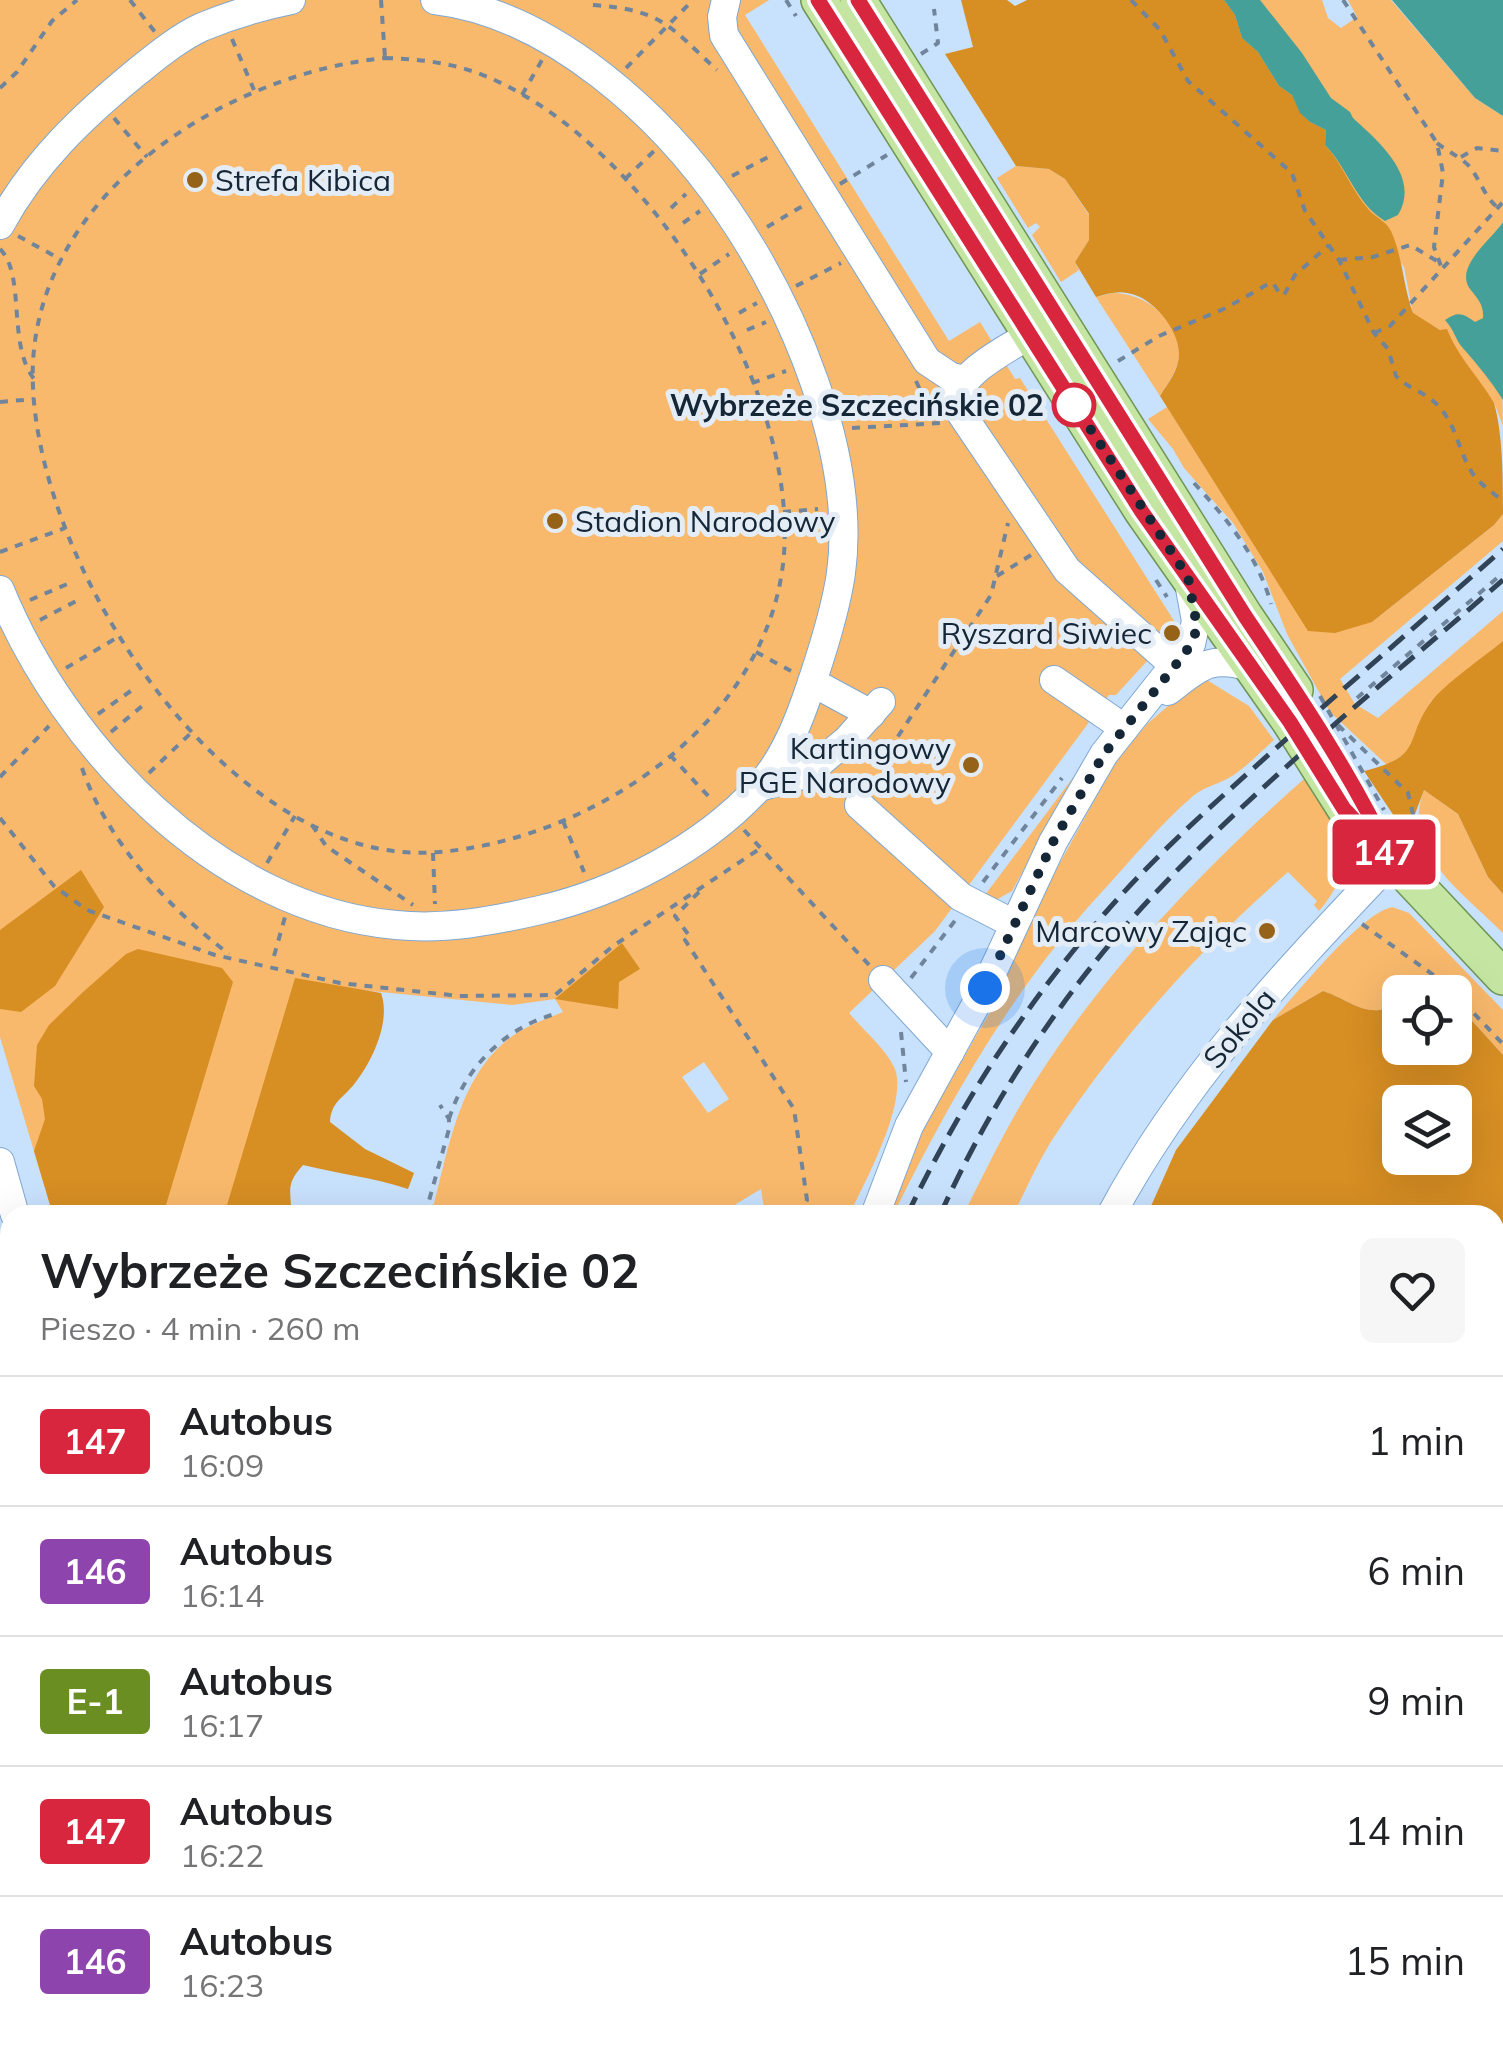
<!DOCTYPE html>
<html lang="pl">
<head>
<meta charset="utf-8">
<style>
  :root { --surface:#fff; --page:#f6f6f6; --text:#202124; --muted:#757577; --line:#e0e0e0 }
  body { margin:0; font-family:Mulish,sans-serif; background:var(--page); color:var(--text); height:100vh; display:flex; flex-direction:column; font-size:38px; white-space:nowrap }
  * { box-sizing:border-box; margin:0 }
  p { font-size:32px; color:var(--muted) }
  .icon { flex:none; width:55px; height:55px; fill:none; stroke:currentColor; stroke-width:2; stroke-linecap:round; stroke-linejoin:round }
  .map { position:relative; flex:1; overflow:hidden }
  .sheet { position:absolute; left:0px; top:1205px; width:1505px; height:842px; display:flex; flex-direction:column; background:var(--surface); border-radius:30px 30px 0 0; box-shadow:0 10px 40px #0002 }
  .sheet>* { flex:none }
  .badge { padding:0 20px; border-radius:8px; font-size:35px; line-height:65px }
  .tools { position:absolute; left:1382px; top:975px; display:grid; gap:20px }
  .tools a { display:grid; place-items:center; width:90px; height:90px; border-radius:15px; background:var(--surface); box-shadow:0 10px 40px #0002; font-size:50px }
  .you { position:absolute; width:50px; height:50px; margin:-25px; border:8px solid #fff; border-radius:50%; background:#1a73e8; box-shadow:0 0 0 15px #1a73e833 }
  .map>.badge { position:absolute; translate:-50% -50%; box-shadow:0 0 0 5px #fff }
  .round { display:grid; place-items:center; flex:none; width:105px; height:105px; border-radius:15px; background:var(--page) }
  .overview { display:flex; align-items:center; justify-content:space-between; height:170px; padding:0 40px }
  h1 { font-size:48px; font-weight:700; line-height:75px }
  ul { padding:0; list-style:none }
  li { display:flex; align-items:center; gap:30px; height:130px; padding:0 40px; border-top:2px solid var(--line) }
  li div { flex:1 }
  li b { display:block; font-size:38px }
  li em { font-style:normal }
  li .badge { min-width:110px; font-weight:700; text-align:center }
  .map>svg:first-child { display:block }
</style>
</head>
<body>
<div class="map">
<svg width="1503" height="2046" viewBox="0 0 1503 2046">
  <rect width="100%" height="100%" fill="#c8e1fc"/>
  <g fill="#f8b96c" fill-rule="evenodd">
    <path d="M0,0H769L745,15L949,341L980,322L1015,379L1020,378L1176,624L1166,642L1140,652L1147,661L1116,695H1109L935,931L849,1013C863,1030 885,1048 894,1067C910,1099 864,1184 849,1215H765L761,1189L736,1204L738,1215H431C449,1151 458,1069 520,1031C534,1023 549,1018 563,1012L555,999L512,1005L340,988L269,1215H53L0,1037ZM704,1062L729,1099L708,1113L682,1077Z"/>
    <path d="M1203,0H1322L1328,18L1341,28L1357,17L1348,0H1391L1475,98L1503,116V222L1499,227L1503,426L1495,405L1458,356L1447,330H1440L1413,314L1404,267Z"/>
    <path d="M1016,166L1049,169L1065,179L1089,215V240L1075,262L1079,270L1061,282L1032,235L1040,227L1036,223L1028,228L997,178Z"/>
    <path d="M1113,293C1145,293 1177,318 1179,352C1180,368 1168,383 1160,396L1096,297Z"/>
    <path d="M1167,407L1309,631L1372,622L1494,525L1503,514V541L1340,679L1355,704L1378,718L1503,611V641L1431,701L1408,751L1390,764L1387,765L1330,712L1287,634L1263,572L1233,523L1184,468L1173,449L1148,419Z"/>
    <path d="M1202,677L1249,706L1274,740C1259,753 1244,770 1227,779C1215,785 1204,787 1193,796C1158,826 1130,862 1099,895C1012,990 950,1100 893,1215H888L911,1150L995,1003L1046,888L1115,763L1147,724Z"/>
    <path d="M1081,767L1012,891L996,900L982,899Z"/>
    <path d="M1305,778C1337,827 1364,860 1319,911L1314,905L1317,901L1288,872C1200,949 1121,1036 1056,1134C1039,1159 1027,1188 1013,1215H963C986,1170 1008,1123 1036,1080C1108,967 1205,867 1305,778Z"/>
    <path d="M1424,790L1458,814L1488,877L1503,894V933C1464,893 1400,852 1424,790Z"/>
    <path d="M1392,907L1409,913L1503,1010V1055L1455,1002V992H1400V1003C1367,1021 1353,1001 1323,991L1273,1020C1298,992 1359,915 1392,907Z"/>
    <path d="M0,1841L10,1870V1976L0,1947Z"/>
  </g>
  <g fill="#d78e23" fill-rule="evenodd">
    <path d="M961,0H1007L1015,6L1027,0H1224L1235,15L1242,38L1258,52L1279,86L1292,95L1301,113L1310,122L1326,130L1325,145C1343,164 1351,190 1369,210C1376,218 1385,220 1391,231C1403,258 1403,286 1413,313L1440,330L1447,329C1459,359 1479,377 1494,403C1503,434 1503,480 1503,514L1494,525L1372,622L1335,633L1308,631L1160,396C1168,383 1179,370 1179,354C1179,329 1152,296 1127,293C1116,291 1107,294 1096,297L1075,262L1089,240V214L1065,179L1049,169L1016,166L945,54L973,47Z"/>
    <path d="M1503,641V894L1488,877L1458,814L1424,790L1412,822L1394,816L1364,771C1425,756 1403,741 1431,702C1444,684 1484,657 1503,641Z"/>
    <path d="M81,870L104,907L55,986L21,1012L0,1009V930Z"/>
    <path d="M622,943L640,969L619,982L618,1009L555,999Z"/>
    <path d="M138,949L222,968L233,982L163,1215H53L34,1151L45,1119L42,1099L34,1086L37,1045L49,1025L82,993L126,954Z"/>
    <path d="M295,978L381,993C391,1021 373,1060 355,1083C344,1098 331,1101 330,1122L365,1149L414,1173L408,1189C373,1177 338,1174 303,1165C284,1186 292,1191 291,1215H224Z"/>
    <path d="M1323,991C1353,1001 1367,1021 1400,1003V1048H1455V1002L1503,1055V1567L1495,1576V1215H1147L1176,1150L1273,1020ZM1400,1102H1455V1158H1400Z"/>
    <path d="M1495,1938L1503,1939V2046H1441L1439,2038H1495Z"/>
    <path d="M1027,2038H1309L1315,2046H1028Z"/>
  </g>
  <g fill="#46a09a">
    <path d="M1224,0H1260L1302,53L1331,98L1350,112L1353,118C1379,142 1421,177 1398,215L1385,221C1356,204 1348,168 1325,145L1326,130L1310,122L1300,113L1292,95L1279,86L1258,52L1242,38L1235,15Z"/>
    <path d="M1392,0H1503V116L1475,98Z"/>
    <path d="M1503,222V400C1491,381 1477,364 1462,347C1455,339 1455,331 1445,320C1458,311 1463,313 1475,322L1483,318C1484,305 1478,299 1470,289C1454,267 1491,240 1503,222Z"/>
  </g>
  <g fill="none" stroke-linecap="round" stroke-linejoin="round">
    <g stroke="#7ea7d2" stroke-width="30">
      <g id="minor">
        <path d="M726,0L722,17L724,35L927,361L951,377L966,380"/>
        <path d="M0,225C34,162 83,116 138,71C158,55 180,37 202,27C231,15 261,6 291,0"/>
        <path d="M1029,335C1003,352 962,370 954,403L1067,570L1175,666"/>
        <path d="M0,590C64,747 219,910 396,925C445,930 493,921 540,910C618,892 703,848 758,788C786,757 801,716 814,676C825,643 836,608 841,573C857,454 793,306 727,210C663,116 552,14 435,0"/>
        <path d="M1054,680L1124,728"/>
        <path d="M812,682L871,714"/>
        <path d="M1168,691C1198,668 1210,654 1250,667"/>
        <path d="M759,787L806,774L847,740L881,702"/>
        <path d="M859,805L961,897L1014,924"/>
        <path d="M883,980L950,1052"/>
        <path d="M0,1162L15,1215"/>
        <path d="M875,1215L909,1126L985,988L1053,842L1104,754L1191,644L1196,621L1189,583"/>
        <path d="M1111,1215C1184,1078 1286,972 1392,860"/>
        <path d="M1495,1699L1503,1698"/>
        <path d="M1495,1730H1503"/>
        <path d="M0,1797L10,1826"/>
        <path d="M81,2038L84,2046"/>
        <path d="M252,2038L254,2046"/>
        <path d="M648,2038V2046"/>
        <path d="M935,2046L937,2038"/>
        <path d="M969,2046L970,2038"/>
      </g>
    </g>
    <g stroke="#6f9654" stroke-width="38">
      <g id="major">
        <path d="M819,0L1142,511L1290,722L1345,809L1503,977"/>
        <path d="M858,0L1245,616L1295,690"/>
      </g>
    </g>
    <g stroke="#70859b" stroke-width="4" stroke-dasharray="8 8" stroke-linecap="butt">
      <path d="M130,0L155,32"/>
      <path d="M381,0L385,58"/>
      <path d="M786,0L796,16"/>
      <path d="M1131,0L1160,30L1188,81L1292,173L1305,211L1339,260L1374,333L1388,349L1396,376C1409,390 1429,393 1441,409C1457,428 1459,453 1473,474C1481,485 1492,492 1503,501"/>
      <path d="M1343,0L1437,143L1443,173L1434,247L1442,269"/>
      <path d="M593,5C663,10 669,26 717,70"/>
      <path d="M232,39L254,90"/>
      <path d="M921,54L938,43L934,9"/>
      <path d="M385,58C421,59 456,63 490,78C646,145 797,383 784,554C771,721 594,839 439,852C227,871 24,553 33,362C42,190 228,73 385,58Z"/>
      <path d="M626,68L693,0"/>
      <path d="M0,88L17,72L52,21L77,0"/>
      <path d="M522,95L542,60"/>
      <path d="M114,118L147,157"/>
      <path d="M1437,143C1448,152 1461,157 1470,167C1480,180 1485,197 1497,207"/>
      <path d="M1461,157L1477,148L1503,151"/>
      <path d="M732,176L772,155"/>
      <path d="M625,179L654,151"/>
      <path d="M840,184L887,155"/>
      <path d="M671,208L686,194"/>
      <path d="M683,223L700,211"/>
      <path d="M767,227L806,204"/>
      <path d="M18,236L62,260"/>
      <path d="M0,249C26,275 7,344 34,379"/>
      <path d="M1339,260L1373,257L1410,245L1437,261"/>
      <path d="M700,274L729,254"/>
      <path d="M796,286L841,263"/>
      <path d="M739,313L757,303"/>
      <path d="M747,330L766,322"/>
      <path d="M1374,333L1390,326L1503,202"/>
      <path d="M1118,361L1159,336L1226,308L1268,284L1273,283L1280,294L1284,295L1295,275L1329,245"/>
      <path d="M916,381L928,407V424"/>
      <path d="M752,383L786,371"/>
      <path d="M0,402L34,399"/>
      <path d="M852,428L942,423"/>
      <path d="M1194,483C1227,519 1258,556 1271,604"/>
      <path d="M783,512L818,509"/>
      <path d="M0,552L65,528"/>
      <path d="M997,576L1031,555"/>
      <path d="M1156,580L1167,597"/>
      <path d="M30,600L72,582"/>
      <path d="M40,620L80,599"/>
      <path d="M756,652L791,671"/>
      <path d="M66,668L118,637"/>
      <path d="M1320,696L1384,810"/>
      <path d="M1357,698L1503,573"/>
      <path d="M98,714L135,688"/>
      <path d="M1338,725L1408,793L1421,849"/>
      <path d="M111,732L147,702"/>
      <path d="M876,741L889,750L991,595L1008,523"/>
      <path d="M670,755L711,799"/>
      <path d="M82,768C107,841 168,908 229,954"/>
      <path d="M149,773L192,732"/>
      <path d="M0,777L49,726"/>
      <path d="M0,818L54,886L87,910L215,955L340,983L459,996L555,995L613,946L761,848"/>
      <path d="M563,821L584,872"/>
      <path d="M312,825L326,846L413,905"/>
      <path d="M744,830L870,966"/>
      <path d="M433,853L435,904"/>
      <path d="M267,863L295,816"/>
      <path d="M983,882L1062,778"/>
      <path d="M1340,882L1346,860V847"/>
      <path d="M699,892L675,916L690,937L685,940L794,1109L807,1200L798,1215"/>
      <path d="M1362,924L1446,984L1503,1044"/>
      <path d="M274,956L285,917"/>
      <path d="M911,978L957,918"/>
      <path d="M901,1032L906,1082"/>
      <path d="M449,1119C465,1067 506,1026 559,1013"/>
      <path d="M425,1215L449,1129V1119L440,1105"/>
      <path d="M1495,1339L1503,1334"/>
      <path d="M1495,1666L1503,1665"/>
      <path d="M1495,1756H1503"/>
      <path d="M0,1973L10,2003"/>
      <path d="M22,2038L25,2046"/>
      <path d="M312,2038V2046"/>
      <path d="M683,2038V2046"/>
      <path d="M1314,2038L1380,2046"/>
      <path d="M1203,2046L1225,2038"/>
      <path d="M1391,2046H1420"/>
    </g>
    <use href="#minor" stroke="#fff" stroke-width="28"/>
    <use href="#major" stroke="#c5e5a2" stroke-width="35"/>
    <g stroke="#314356" stroke-width="5" stroke-dasharray="20 10" stroke-linecap="butt">
      <path d="M907,1215C960,1105 1026,1003 1106,912C1163,847 1228,791 1292,734C1363,672 1433,611 1503,549"/>
      <path d="M940,1215C988,1109 1051,1010 1128,923C1238,799 1378,689 1503,580"/>
      <path d="M779,2038V2046"/>
      <path d="M794,2038L795,2046"/>
      <path d="M859,2038V2046"/>
    </g>
  </g>
  <g fill="none" stroke-linecap="round" stroke-linejoin="round">
    <g stroke="#fff" stroke-width="22">
      <path id="line" d="M818,0L1142,512L1290,722L1344,809L1392,860C1351,773 1298,695 1245,616L858,0"/>
    </g>
    <use href="#line" stroke="#d7263d" stroke-width="15"/>
    <path stroke="#152637" stroke-width="10" stroke-dasharray="0 18" d="M985,988L1053,842L1104,754L1186,652L1195,634L1196,621L1188,577L1070,398L1074,405"/>
  </g>
  <g fill="#966218" stroke="#e4ecf5" stroke-width="4">
    <circle cx="195" cy="180" r="10"/>
    <circle cx="555" cy="521" r="10"/>
    <circle cx="1172" cy="633" r="10"/>
    <circle cx="971" cy="765" r="10"/>
    <circle cx="1267" cy="931" r="10"/>
  </g>
  <circle fill="#fff" stroke="#d7263d" stroke-width="5" cx="1074" cy="405" r="20"/>
  <g text-anchor="middle" dominant-baseline="central" stroke-width="10" stroke-linejoin="round" paint-order="stroke">
    <g font-size="30" fill="#152637" stroke="#e4ecf5" text-anchor="end">
      <text x="215" y="180" text-anchor="start">Strefa Kibica</text>
      <text x="575" y="521" text-anchor="start">Stadion Narodowy</text>
      <text x="1152" y="633">Ryszard Siwiec</text>
      <text x="951" y="748">Kartingowy<tspan x="951" dy="34">PGE Narodowy</tspan></text>
      <text x="1247" y="931">Marcowy Zając</text>
    </g>
    <g font-size="30" font-weight="bold" fill="#152637" stroke="#e4ecf5" text-anchor="end">
      <text x="1044" y="405">Wybrzeże Szczecińskie 02</text>
    </g>
    <g font-size="30" fill="#152637" stroke="#e4ecf5">
      <text transform="translate(1239 1028) rotate(-50)">Sokola</text>
    </g>
  </g>
</svg>
<div class="tools">
<a><svg class="icon" aria-label="locate" viewBox="0 0 24 24"><circle cx="12" cy="12" r="6"/><path d="M12 2v4M12 18v4M2 12h4M18 12h4"/></svg></a>
<a><svg class="icon" aria-label="layers" viewBox="0 0 24 24"><path d="M12 4l9 5-9 5-9-5zM3 14l9 5 9-5"/></svg></a>
</div>
<div class="you" style="left:985px;top:988px"></div>
<b class="badge" style="left:1384px;top:852px;background:#d7263d;color:#fff">147</b>
<section class="sheet">
<div class="overview"><div><h1>Wybrzeże Szczecińskie 02</h1><p>Pieszo · 4 min · 260 m</p></div><a class="round"><svg class="icon" aria-label="heart" viewBox="0 0 24 24"><path d="M12 20l-8-8c-3-5 5-10 8-4 3-6 11-1 8 4z"/></svg></a></div>
<ul>
<li><span class="badge" style="background:#d7263d;color:#fff">147</span><div><b>Autobus</b><p>16:09</p></div><em>1 min</em></li>
<li><span class="badge" style="background:#8e44ad;color:#fff">146</span><div><b>Autobus</b><p>16:14</p></div><em>6 min</em></li>
<li><span class="badge" style="background:#6b8e23;color:#fff">E-1</span><div><b>Autobus</b><p>16:17</p></div><em>9 min</em></li>
<li><span class="badge" style="background:#d7263d;color:#fff">147</span><div><b>Autobus</b><p>16:22</p></div><em>14 min</em></li>
<li><span class="badge" style="background:#8e44ad;color:#fff">146</span><div><b>Autobus</b><p>16:23</p></div><em>15 min</em></li>
</ul>
</section>
</div>
</body>
</html>
